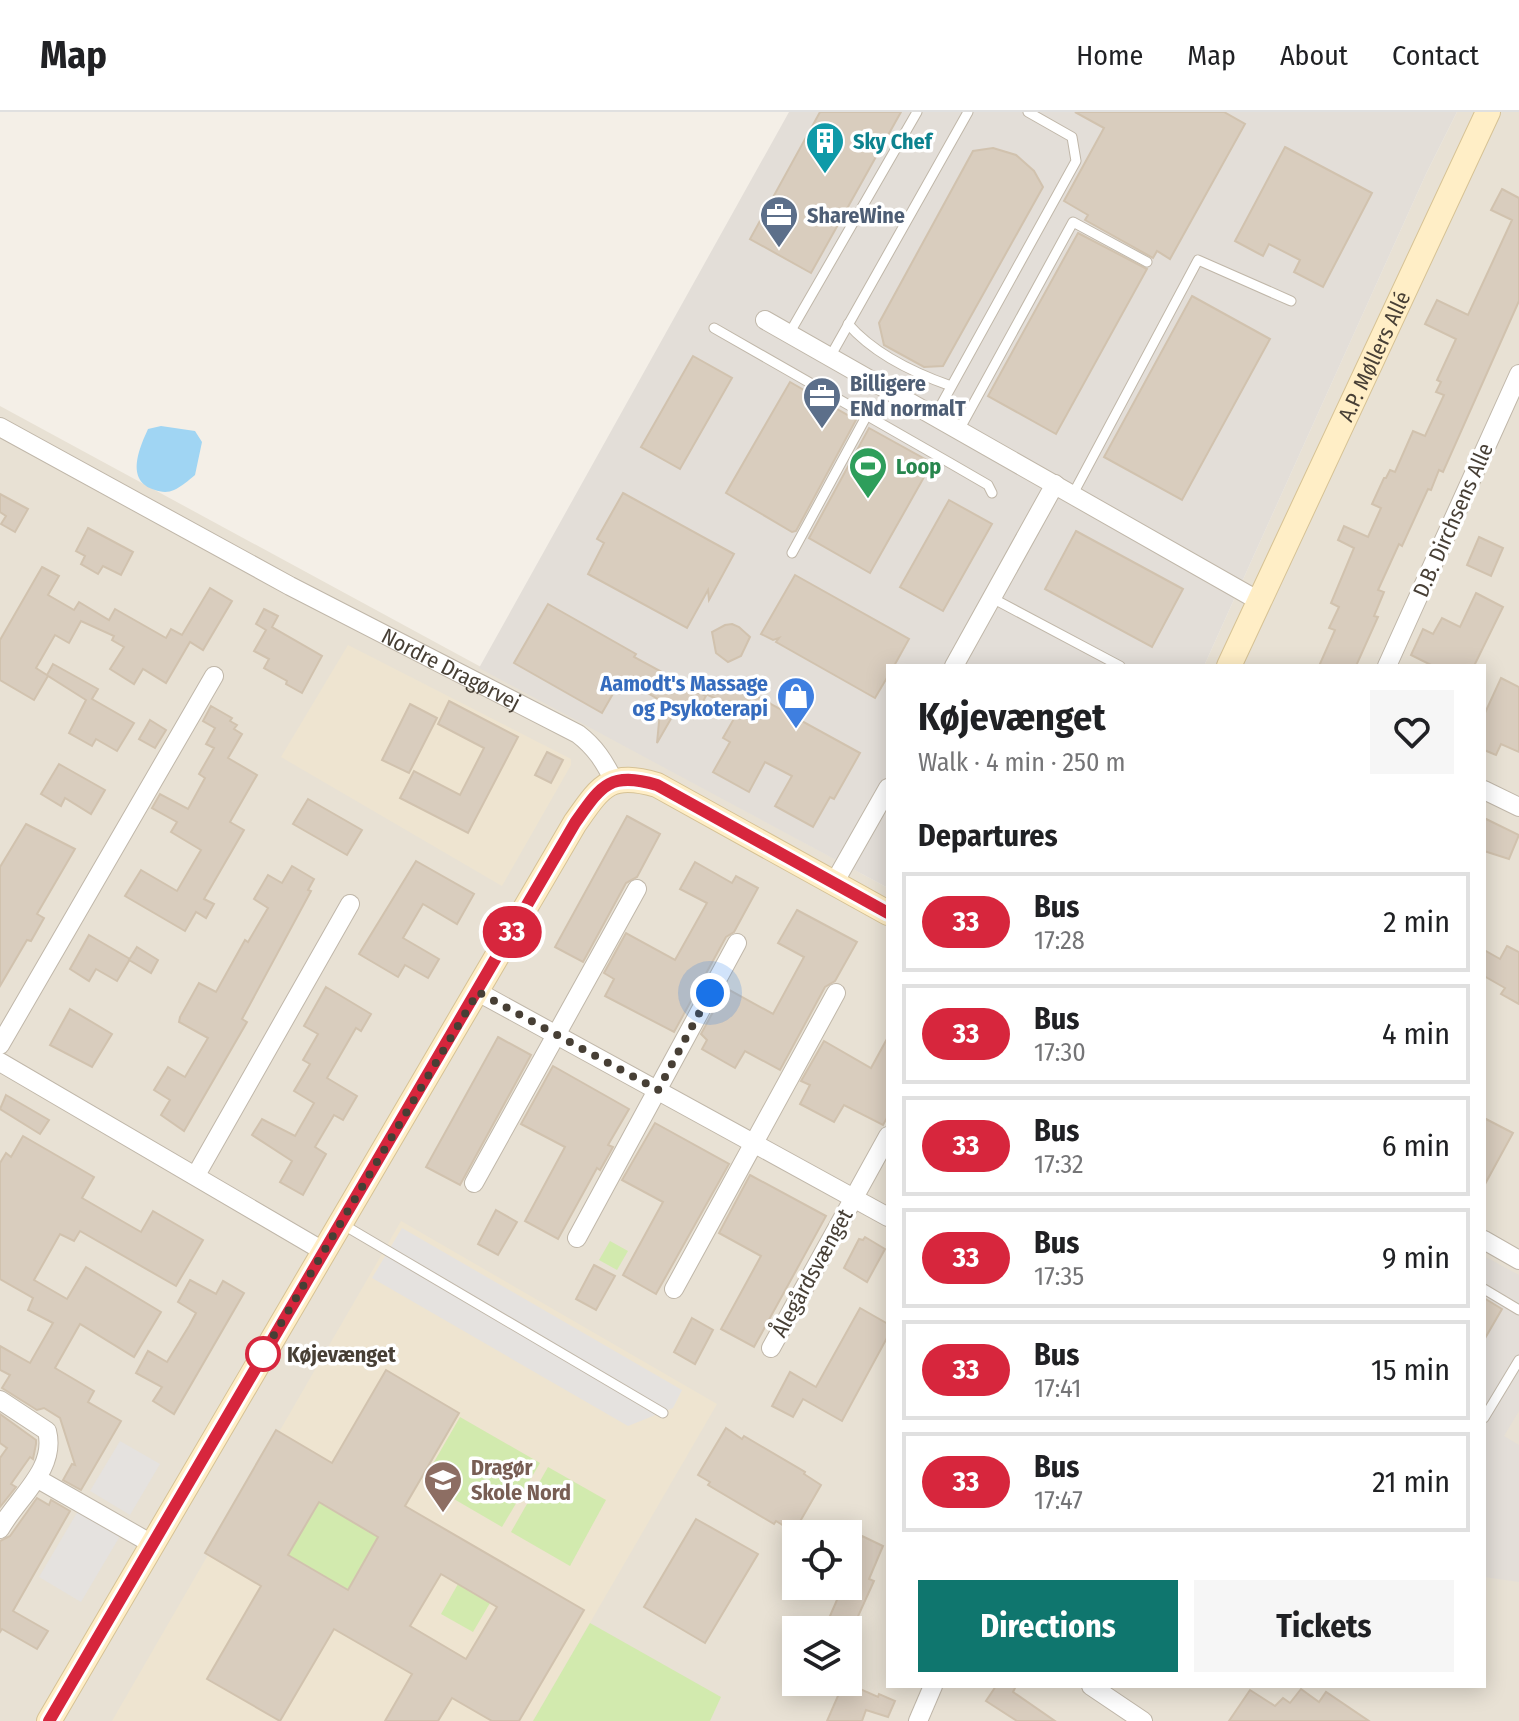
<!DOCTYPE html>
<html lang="en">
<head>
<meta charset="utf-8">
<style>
  :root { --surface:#fff; --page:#f6f6f6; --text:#202124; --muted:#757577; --line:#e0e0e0; --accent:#0f766e }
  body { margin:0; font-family:"Fira Sans Condensed",sans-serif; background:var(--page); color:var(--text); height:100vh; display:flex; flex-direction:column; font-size:30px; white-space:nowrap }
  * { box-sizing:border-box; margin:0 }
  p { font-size:26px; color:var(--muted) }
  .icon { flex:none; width:44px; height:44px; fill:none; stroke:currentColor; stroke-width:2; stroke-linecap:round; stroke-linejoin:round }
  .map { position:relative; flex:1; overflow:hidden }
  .sheet { position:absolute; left:886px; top:552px; width:600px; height:1024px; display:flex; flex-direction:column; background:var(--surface); border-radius:0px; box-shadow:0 4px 20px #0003 }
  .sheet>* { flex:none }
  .badge { padding:0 16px; border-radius:26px; font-size:28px; line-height:52px }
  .buttons { position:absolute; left:782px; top:1408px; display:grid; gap:16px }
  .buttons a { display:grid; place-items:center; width:80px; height:80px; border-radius:0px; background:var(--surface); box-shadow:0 4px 20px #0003; font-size:40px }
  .you { position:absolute; width:40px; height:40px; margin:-20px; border:6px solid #fff; border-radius:50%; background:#1a73e8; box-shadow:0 0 0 12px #1a73e833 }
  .map>.badge { position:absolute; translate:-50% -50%; box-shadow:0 0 0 4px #fff }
  h2 { padding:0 32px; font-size:30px; line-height:72px }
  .round { display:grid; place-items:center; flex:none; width:84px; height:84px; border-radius:0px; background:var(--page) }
  .summary { display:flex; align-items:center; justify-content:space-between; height:136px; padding:0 32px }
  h1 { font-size:38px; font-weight:700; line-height:60px }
  .button { display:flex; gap:16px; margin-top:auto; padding:16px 32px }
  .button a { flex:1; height:92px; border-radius:0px; background:var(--accent); color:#fff; font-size:32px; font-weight:700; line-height:92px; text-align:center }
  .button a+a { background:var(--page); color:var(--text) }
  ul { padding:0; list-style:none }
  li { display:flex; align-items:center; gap:24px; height:100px; margin:0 16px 12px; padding:0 16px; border:4px solid var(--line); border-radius:0px }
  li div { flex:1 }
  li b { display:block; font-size:30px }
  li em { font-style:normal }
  li .badge { min-width:88px; font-weight:700; text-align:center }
  header { display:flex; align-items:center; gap:48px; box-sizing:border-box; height:112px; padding:0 40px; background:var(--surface); border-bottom:2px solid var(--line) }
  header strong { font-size:38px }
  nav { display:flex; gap:44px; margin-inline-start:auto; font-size:28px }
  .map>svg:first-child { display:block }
</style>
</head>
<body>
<header>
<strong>Map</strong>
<nav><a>Home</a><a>Map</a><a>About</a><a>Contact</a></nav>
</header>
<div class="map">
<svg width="1519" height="1609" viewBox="0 0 1519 1609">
  <rect width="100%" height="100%" fill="#f4efe7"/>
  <path fill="#e8e1d4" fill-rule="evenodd" d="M1457,0H1519V1609H0V294L888,776V1574H1484V554H1204L1426,62ZM796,1422H848V1474H796ZM796,1518H848V1570H796Z"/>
  <g fill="#e3ded8">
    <path d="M789,0H1457L1426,62L1204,554H888V776L479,556Z"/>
    <path d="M1484,1144L1519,1163V1299L1504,1324L1519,1333V1470L1484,1465Z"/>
  </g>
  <g fill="#eee4d0">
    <path d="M348,533L571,647V653L502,774L281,645Z"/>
    <path d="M401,1109L717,1292L533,1609H112Z"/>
  </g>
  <g fill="#d2eaae">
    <path d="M610,1129L628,1139L617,1158L599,1148Z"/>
    <path d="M460,1305L540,1351L502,1415L423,1369Z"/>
    <path d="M548,1355L606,1388L570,1454L511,1420Z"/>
    <path d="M319,1390L378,1425L348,1478L288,1443Z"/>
    <path d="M458,1472L490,1491L473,1520L441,1502Z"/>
    <path d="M590,1511L721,1585L710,1609H533Z"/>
  </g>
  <g fill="#e5e2df">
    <path d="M402,1116L682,1278L673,1296L628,1314L372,1166Z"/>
    <path d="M120,1329L160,1352L130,1403L90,1379Z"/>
    <path d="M78,1399L120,1424L81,1490L39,1465Z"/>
  </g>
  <path fill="#a0d5f3" d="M161,314L195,319L202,330L195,363C189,368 181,375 174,378C168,381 160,380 155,378C125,369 139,337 148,317Z"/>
  <g fill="#d9cdbe" stroke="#d1c2ae" stroke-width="2" fill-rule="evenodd">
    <path d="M820,0H901L811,161L750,127Z"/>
    <path d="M1075,0H1224L1245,12L1170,147L1157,139L1153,146L1085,108L1088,103L1064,89L1104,16Z"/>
    <path d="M1285,35L1372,81L1323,175L1294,160L1300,148L1269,132L1263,144L1235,129Z"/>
    <path d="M993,36L1016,43L1034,59L1043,75L943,254L924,255L884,233L879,211L973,39Z"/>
    <path d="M1502,77L1519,86V189L1443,360L1439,358L1431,378L1428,377L1402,434L1399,432L1378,478L1384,480L1374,504L1378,505L1356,554H1319L1335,518L1329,516L1339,495L1331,491L1354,436L1338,428L1344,414L1368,425L1381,396L1372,392L1384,366H1386L1390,358L1395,360L1413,319L1425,324L1444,283L1436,280L1441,270L1437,268L1456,227L1425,212L1437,188L1468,203L1512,108L1491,98Z"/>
    <path d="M1078,121L1147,157L1056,322L988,284Z"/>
    <path d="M1192,184L1270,227L1182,388L1104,345Z"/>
    <path d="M693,244L732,266L680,357L641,335Z"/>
    <path d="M790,270L856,308L796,419L792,420L726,381Z"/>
    <path d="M869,316L932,351L870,461L809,426Z"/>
    <path d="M623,381L734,442L709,488L708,478L687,516L588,462L604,431L597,427Z"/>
    <path d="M0,382L28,397L15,420L1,412L6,404L0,400Z"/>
    <path d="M949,388L992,412L943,499L900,475Z"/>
    <path d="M88,416L133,440L121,463L103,454L98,462L81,452L85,444L76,439Z"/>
    <path d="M1076,419L1183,477L1152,535L1045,477Z"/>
    <path d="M1479,425L1503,436L1491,464L1467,453Z"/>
    <path d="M42,455L59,464L48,483L74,498L79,490L109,508L115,497L166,526L171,517L182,523L210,476L232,489L203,538L190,530L166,571L143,557L134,572L110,557L124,535L112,528L114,524L81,509L69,531L55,523L36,556L47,563L53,552L98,577L92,587L134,611L117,639L96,627L92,634L69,621L86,588L48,564L34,588L0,568V528Z"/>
    <path d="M795,463L909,527L894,554H888V564L875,586L776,530L779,526L773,528L761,522Z"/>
    <path d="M1476,481L1503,495L1474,554H1433L1411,543L1423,517L1433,522L1442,506L1460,515Z"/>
    <path d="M548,492L636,542L634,545L706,584L693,607L676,598L657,631L661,589L622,566L602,601L514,551Z"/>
    <path d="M264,497L278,504L272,515L322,544L302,581L286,572L287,569L264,556L269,547L254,539L266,518L256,512Z"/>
    <path d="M732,512L739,515L750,525L741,544L728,550L716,541L712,520L725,513Z"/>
    <path d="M718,566L747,583L749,580L860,641L834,687L830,685L813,715L775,694L792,664L765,650L749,680L713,660L730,630L723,626L739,598L708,583Z"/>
    <path d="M1501,566L1519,575V640L1501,632L1496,643L1484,638V603Z"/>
    <path d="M449,589L518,625L468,721L400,686L414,659L460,683L484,636L438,612Z"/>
    <path d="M410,592L437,606L409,661L382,648Z"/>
    <path d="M211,594L232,606L230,609L237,613L234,617L242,622L228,646L257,663L230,710L244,718L204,787L214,792L206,806L196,800L185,819L125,784L141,758L177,779L201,738L171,720L177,710L152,696L160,682L188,697L205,666L199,662L214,636L206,632L215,616L203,609Z"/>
    <path d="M150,608L166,618L155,636L139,627Z"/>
    <path d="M547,640L563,648L551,671L535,663Z"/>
    <path d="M59,652L105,678L91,702L65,686L61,694L41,682Z"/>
    <path d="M308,687L362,718L347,743L293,712Z"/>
    <path d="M627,704L660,722L637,765L626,771L583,850L555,835Z"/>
    <path d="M1484,706L1519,723L1509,747L1484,739Z"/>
    <path d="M26,712L75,737L37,802L44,806L31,829L27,828L0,874V755Z"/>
    <path d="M416,749L474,782L457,812L423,792L403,826L439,847L428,866L405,853L398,865L359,842Z"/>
    <path d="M695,750L732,771L736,764L758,776L734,820L726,825L674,920L605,884L614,867L604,861L626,821L675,848L707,791L680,777Z"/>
    <path d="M292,754L314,767L308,778L311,779L242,907L247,910L184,1019L161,1003L170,988L154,978L168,955L185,965L208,926L179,910L180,905L199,871L216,880L245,828L248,830L268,796L254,787L268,763L282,771Z"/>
    <path d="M797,798L857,830L835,869L825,875L780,958L745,939L735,956L702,937L707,928L701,922L726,876L773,902L804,845L778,831Z"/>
    <path d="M89,823L130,847L117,869L96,857L89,869L70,857Z"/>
    <path d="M1507,834L1519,840V892L1501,882L1505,876L1484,864V838L1500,847Z"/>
    <path d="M137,835L158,848L151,861L129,848Z"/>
    <path d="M326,875L371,902L361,919L356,916L327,966L357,984L343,1008L334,1003L315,1035L326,1042L303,1083L280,1070L292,1049L252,1023L262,1007L295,1024L314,991L294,979L310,952L303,948L318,922L304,914Z"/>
    <path d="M70,897L112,922L92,955L50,933Z"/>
    <path d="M498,925L531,943L460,1073L426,1055Z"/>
    <path d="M888,925V1004L883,1013L844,993L834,1010L800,992L810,973L801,969L824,929L871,956Z"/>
    <path d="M553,954L629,997L608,1033L613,1035L600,1058L597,1056L558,1127L525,1109L565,1035L521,1012Z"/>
    <path d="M6,983L49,1008L40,1022L0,997Z"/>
    <path d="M1484,1006L1513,1021L1484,1074Z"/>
    <path d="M655,1011L729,1052L656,1182L623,1163L663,1090L622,1068Z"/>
    <path d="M23,1024L94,1065L82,1086L141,1120L153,1099L203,1128L176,1174L80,1119L74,1129L60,1122L34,1168L67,1187L86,1155L161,1200L134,1245L80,1212L55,1256L94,1279L88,1290L121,1309L81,1378L63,1368L72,1352L75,1353L60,1306L44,1296L37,1298L2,1276L10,1263L0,1258V1234L30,1251L53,1211L28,1198L33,1186L0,1167V1051L6,1041L11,1045Z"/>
    <path d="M750,1063L826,1104L754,1235L721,1217L761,1144L719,1121Z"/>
    <path d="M496,1098L517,1110L498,1143L478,1132Z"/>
    <path d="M865,1125L885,1137L867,1170L844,1156L859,1127L863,1128Z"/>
    <path d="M594,1153L615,1164L596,1198L576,1187Z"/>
    <path d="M190,1168L216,1182L223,1169L244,1181L174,1302L153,1289L162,1275L136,1261L148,1239L167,1250L189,1214L196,1201L178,1190Z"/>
    <path d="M1484,1186L1502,1197L1484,1228Z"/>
    <path d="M860,1196L888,1212V1224L842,1309L803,1287L793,1305L772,1294L790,1260L816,1275Z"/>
    <path d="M692,1206L713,1218L695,1252L674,1240Z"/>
    <path d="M386,1258L459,1301L405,1394L584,1498L519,1609H492L452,1586L438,1609H385L412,1562L334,1517L280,1609L207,1567L261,1474L205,1441L276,1318L332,1351ZM319,1390L378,1425L348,1478L288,1443ZM441,1462L497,1495L466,1547L410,1514Z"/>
    <path d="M0,1302L36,1328V1332L33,1347L30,1345L11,1372L16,1375L0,1395V1346L7,1336L0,1331Z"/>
    <path d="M726,1316L742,1327L744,1324L805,1360L804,1362L821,1373L794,1420L776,1409L774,1412L708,1373L710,1370L698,1363Z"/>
    <path d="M37,1386L49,1393L51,1388L70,1399L13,1499L48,1519L37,1537L2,1517L0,1520V1429L10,1424Z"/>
    <path d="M696,1407L758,1442L705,1531L644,1495Z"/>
    <path d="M862,1424L883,1434L869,1467L874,1469L850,1522L848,1518L827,1511L843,1474H848V1455Z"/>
    <path d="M844,1570L878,1585L879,1582L895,1589L888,1605L866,1598L862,1609H827Z"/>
    <path d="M996,1574H1016L1013,1580L1055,1609H1017L986,1589Z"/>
    <path d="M1301,1577L1319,1590L1326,1580L1369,1609H1229L1250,1578L1275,1594L1283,1586L1290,1591Z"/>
  </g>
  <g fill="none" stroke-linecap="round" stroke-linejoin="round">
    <g stroke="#c0b7a9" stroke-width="11">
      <g id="lane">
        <path d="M848,212C874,242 914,261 951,274"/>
        <path d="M714,216L950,351L988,373L992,381"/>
        <path d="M789,222L917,0"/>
        <path d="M830,245L968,0"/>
        <path d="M935,304L1076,49L1072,25L1028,0"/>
        <path d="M959,318L1073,110L1147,150"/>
        <path d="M1073,382L1198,148L1291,189"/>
        <path d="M792,441L867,303"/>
        <path d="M992,486L1120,554"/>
        <path d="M342,1112L663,1301"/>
        <path d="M1484,1177L1519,1198"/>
        <path d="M1484,1306L1519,1248"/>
      </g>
    </g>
    <g stroke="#c0b7a9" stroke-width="20">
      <g id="street">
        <path d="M765,208L1259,489"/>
        <path id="s1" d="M0,315L290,474L578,622C595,635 604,649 614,669"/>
        <path d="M954,554L1055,372"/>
        <path d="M1387,554L1519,262"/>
        <path d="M1484,678L1519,695"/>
        <path d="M834,771L888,676"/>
        <path d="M478,880L888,1105"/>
        <path d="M0,933L214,564"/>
        <path d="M0,950L323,1139"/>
        <path d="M196,1063L350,792"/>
        <path d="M474,1071L637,777"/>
        <path d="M577,1126L737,831"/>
        <path d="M1484,1128L1519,1148"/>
        <path d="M674,1177L836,881"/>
        <path d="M771,1236L888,1024"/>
        <path d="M0,1288L47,1319C57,1357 17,1386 0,1417"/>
        <path d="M38,1367L152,1432"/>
        <path d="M1091,1574L1143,1609"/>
        <path d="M918,1609L933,1574"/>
      </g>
    </g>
    <g stroke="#d6c295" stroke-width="26">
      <g id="secondary">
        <path id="s2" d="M1229,554L1488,0"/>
        <path d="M49,1609L575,711C601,674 609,659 657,673L888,801"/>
      </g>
    </g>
    <use href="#lane" stroke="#fff" stroke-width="9"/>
    <use href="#street" stroke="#fff" stroke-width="18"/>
    <use href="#secondary" stroke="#ffeec6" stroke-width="24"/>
  </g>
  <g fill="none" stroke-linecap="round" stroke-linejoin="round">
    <g stroke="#fff" stroke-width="18">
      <path id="line" d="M49,1609L575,711C601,674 609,659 657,673L888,801"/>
    </g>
    <use href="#line" stroke="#d7263d" stroke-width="12"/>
    <path stroke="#473f35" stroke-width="8" stroke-dasharray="0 14.4" d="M263,1242L261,1245L478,880L658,978L710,881"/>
  </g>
  <defs>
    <g id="building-pin" transform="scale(2)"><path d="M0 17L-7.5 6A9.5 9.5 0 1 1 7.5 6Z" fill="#0f9aa8" stroke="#fff"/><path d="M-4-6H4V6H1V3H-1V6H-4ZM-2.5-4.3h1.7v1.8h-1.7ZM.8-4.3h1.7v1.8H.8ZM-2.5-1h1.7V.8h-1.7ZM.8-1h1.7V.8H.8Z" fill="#fff"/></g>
    <g id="office-pin" transform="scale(2)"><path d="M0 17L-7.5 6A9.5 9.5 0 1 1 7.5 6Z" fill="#5c6f8a" stroke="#fff"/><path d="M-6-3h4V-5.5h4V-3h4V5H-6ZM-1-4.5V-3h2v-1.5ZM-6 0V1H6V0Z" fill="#fff"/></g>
    <g id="stadium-pin" transform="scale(2)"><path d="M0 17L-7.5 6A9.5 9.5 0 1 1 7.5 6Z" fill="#2e9e5b" stroke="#fff"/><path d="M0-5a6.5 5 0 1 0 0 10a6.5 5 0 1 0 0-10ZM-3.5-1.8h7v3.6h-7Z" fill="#fff"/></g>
    <g id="shop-pin" transform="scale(2)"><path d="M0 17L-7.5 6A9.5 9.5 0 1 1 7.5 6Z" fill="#3f7fe0" stroke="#fff"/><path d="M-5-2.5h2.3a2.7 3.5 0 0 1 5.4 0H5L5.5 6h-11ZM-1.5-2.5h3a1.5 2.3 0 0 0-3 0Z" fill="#fff"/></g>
    <g id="school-pin" transform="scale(2)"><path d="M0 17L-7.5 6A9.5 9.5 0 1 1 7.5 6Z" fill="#8d6e63" stroke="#fff"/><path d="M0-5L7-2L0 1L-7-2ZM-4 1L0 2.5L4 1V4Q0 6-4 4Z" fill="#fff"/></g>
  </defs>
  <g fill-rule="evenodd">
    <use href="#building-pin" x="825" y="29"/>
    <use href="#office-pin" x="779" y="103"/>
    <use href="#office-pin" x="822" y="284"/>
    <use href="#stadium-pin" x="868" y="354"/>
    <use href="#shop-pin" x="796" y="584"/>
    <use href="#school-pin" x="443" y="1368"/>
  </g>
  <circle fill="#fff" stroke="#d7263d" stroke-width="4" cx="263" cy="1242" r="16"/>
  <g text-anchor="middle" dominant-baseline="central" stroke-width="7" stroke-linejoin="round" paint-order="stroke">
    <g font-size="22" font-weight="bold" fill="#0d838f" stroke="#fff" text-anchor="start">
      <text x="853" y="29">Sky Chef</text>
    </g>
    <g font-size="22" font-weight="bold" fill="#4e5e75" stroke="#fff" text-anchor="start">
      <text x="807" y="103">ShareWine</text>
      <text x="850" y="271">Billigere<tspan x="850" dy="25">ENd normalT</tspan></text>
    </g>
    <g font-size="22" fill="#473f35" stroke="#fff">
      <text stroke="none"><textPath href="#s2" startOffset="342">A.P. Møllers Allé</textPath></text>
      <text transform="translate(1453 408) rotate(-66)">D.B. Dirchsens Alle</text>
      <text stroke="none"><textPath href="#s1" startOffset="512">Nordre Dragørvej</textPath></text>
      <text transform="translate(812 1161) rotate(-61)">Ålegårdsvænget</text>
    </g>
    <g font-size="22" font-weight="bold" fill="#27864d" stroke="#fff" text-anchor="start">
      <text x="896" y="354">Loop</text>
    </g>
    <g font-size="22" font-weight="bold" fill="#366cbe" stroke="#fff" text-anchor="end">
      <text x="768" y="571">Aamodt's Massage<tspan x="768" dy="25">og Psykoterapi</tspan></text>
    </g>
    <g font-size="22" font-weight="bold" fill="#473f35" stroke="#fff" text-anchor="start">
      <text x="287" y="1242">Køjevænget</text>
    </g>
    <g font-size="22" font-weight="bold" fill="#785e54" stroke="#fff" text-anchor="start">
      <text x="471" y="1355">Dragør<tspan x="471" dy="25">Skole Nord</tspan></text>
    </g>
  </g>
</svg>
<div class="buttons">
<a><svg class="icon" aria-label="locate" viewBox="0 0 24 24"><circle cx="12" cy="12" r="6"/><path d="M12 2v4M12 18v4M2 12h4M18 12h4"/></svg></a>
<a><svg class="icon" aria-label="layers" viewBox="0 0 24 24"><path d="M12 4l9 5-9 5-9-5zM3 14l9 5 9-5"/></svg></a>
</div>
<div class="you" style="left:710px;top:881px"></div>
<b class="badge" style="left:512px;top:820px;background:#d7263d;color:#fff">33</b>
<section class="sheet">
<div class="summary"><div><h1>Køjevænget</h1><p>Walk · 4 min · 250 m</p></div><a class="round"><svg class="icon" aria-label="heart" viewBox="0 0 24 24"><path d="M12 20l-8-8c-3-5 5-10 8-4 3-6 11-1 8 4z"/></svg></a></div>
<h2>Departures</h2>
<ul>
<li><span class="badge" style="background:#d7263d;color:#fff">33</span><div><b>Bus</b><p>17:28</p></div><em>2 min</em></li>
<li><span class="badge" style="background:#d7263d;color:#fff">33</span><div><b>Bus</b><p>17:30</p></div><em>4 min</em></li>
<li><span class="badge" style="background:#d7263d;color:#fff">33</span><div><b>Bus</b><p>17:32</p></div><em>6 min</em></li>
<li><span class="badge" style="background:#d7263d;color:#fff">33</span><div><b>Bus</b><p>17:35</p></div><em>9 min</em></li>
<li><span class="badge" style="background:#d7263d;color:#fff">33</span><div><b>Bus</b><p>17:41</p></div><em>15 min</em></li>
<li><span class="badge" style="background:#d7263d;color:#fff">33</span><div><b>Bus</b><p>17:47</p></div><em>21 min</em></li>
</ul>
<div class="button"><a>Directions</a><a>Tickets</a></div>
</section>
</div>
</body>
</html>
